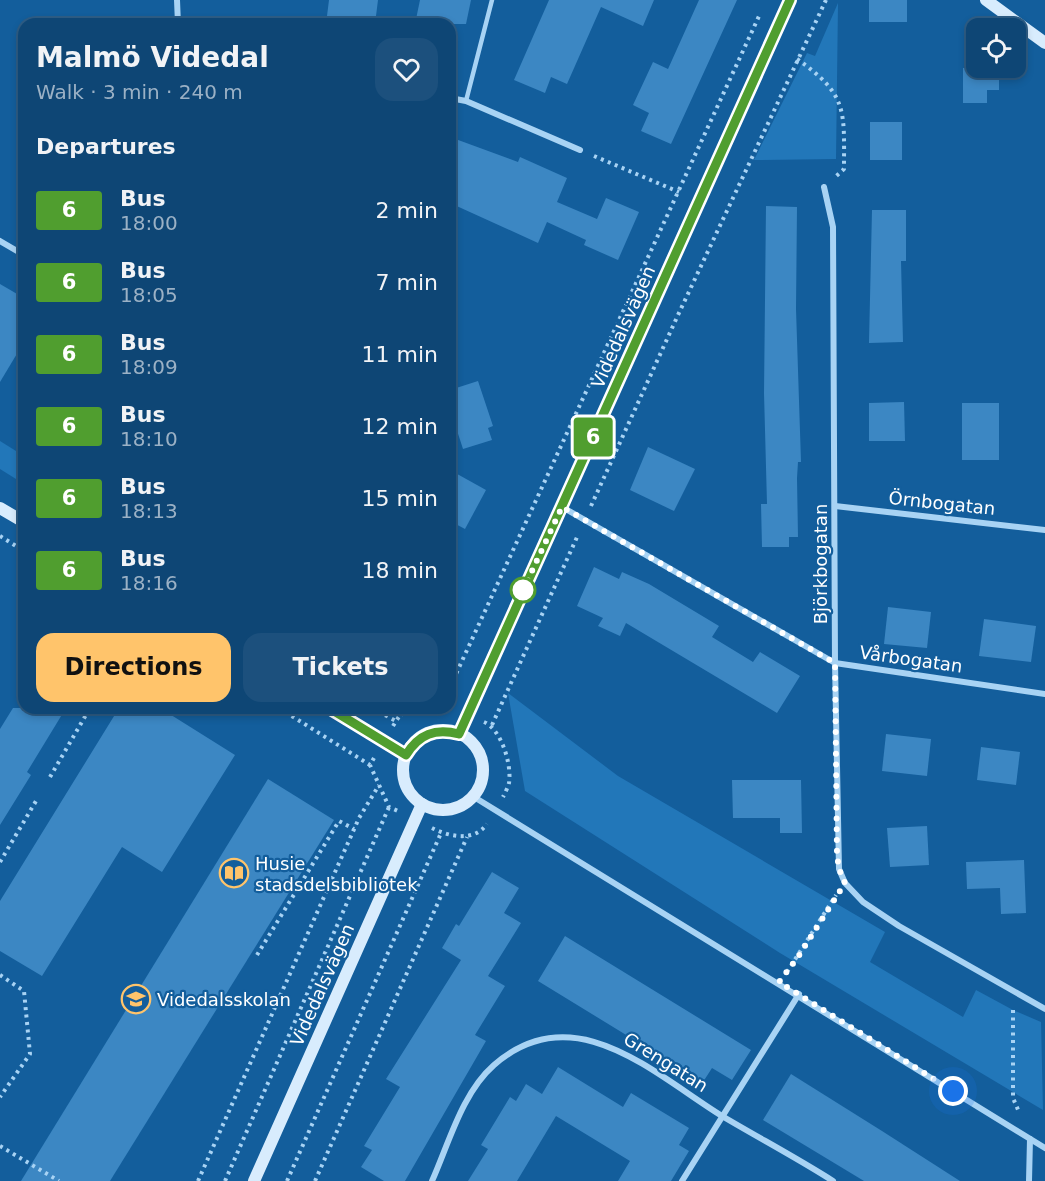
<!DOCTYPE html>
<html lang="en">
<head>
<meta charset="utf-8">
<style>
  :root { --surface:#0e4675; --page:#1c507d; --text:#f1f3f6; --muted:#9bb1c5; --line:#2e5e87; --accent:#ffc46b }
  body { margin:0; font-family:"DejaVu Sans",sans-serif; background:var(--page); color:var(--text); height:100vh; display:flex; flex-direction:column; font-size:22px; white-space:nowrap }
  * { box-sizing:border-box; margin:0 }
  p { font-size:20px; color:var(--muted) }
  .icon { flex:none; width:33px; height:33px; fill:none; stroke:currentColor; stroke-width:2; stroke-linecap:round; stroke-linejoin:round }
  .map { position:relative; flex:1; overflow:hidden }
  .sheet { position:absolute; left:18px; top:18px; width:438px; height:696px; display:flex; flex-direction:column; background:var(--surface); border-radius:18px; box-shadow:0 3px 9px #0003,0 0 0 2px var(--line) }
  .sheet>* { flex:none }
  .badge { padding:0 12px; border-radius:4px; font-size:21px; line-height:39px }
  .buttons { position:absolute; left:966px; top:18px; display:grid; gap:12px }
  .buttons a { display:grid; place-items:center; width:60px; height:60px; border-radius:12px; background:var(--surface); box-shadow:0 3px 9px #0003,0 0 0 2px var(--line); font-size:30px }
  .you { position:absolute; width:30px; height:30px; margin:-15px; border:4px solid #fff; border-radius:50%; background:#1a73e8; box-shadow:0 0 0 9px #1a73e833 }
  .map>.badge { position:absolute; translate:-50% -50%; box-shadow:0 0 0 3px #fff }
  h2 { padding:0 18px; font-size:22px; line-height:54px }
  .round { display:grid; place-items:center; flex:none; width:63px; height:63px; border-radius:18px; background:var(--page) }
  .headline { display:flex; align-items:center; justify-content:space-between; height:102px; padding:0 18px }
  h1 { font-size:28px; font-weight:600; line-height:45px }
  .button { display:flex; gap:12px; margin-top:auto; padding:12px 18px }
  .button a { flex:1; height:69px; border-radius:18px; background:var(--accent); color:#111; font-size:24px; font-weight:600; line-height:69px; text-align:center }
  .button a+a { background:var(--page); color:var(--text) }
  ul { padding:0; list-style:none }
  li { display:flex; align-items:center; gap:18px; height:72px; padding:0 18px }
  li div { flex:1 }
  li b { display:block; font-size:22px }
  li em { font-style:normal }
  li .badge { min-width:66px; font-weight:700; text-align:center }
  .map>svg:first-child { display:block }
</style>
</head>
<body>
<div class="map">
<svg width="1045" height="1181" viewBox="0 0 1045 1181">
  <rect width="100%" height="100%" fill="#135e9c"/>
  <g fill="#2277b9">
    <path d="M838,3L836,159L754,160L807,53L815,56Z"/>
    <path d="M0,441L24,456V484L0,469Z"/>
    <path d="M508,693L618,776L885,932L870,962L963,1017L976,990L1013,1010L1041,1022L1043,1110L780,953L525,791Z"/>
  </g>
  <g fill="#3c87c3">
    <path d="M329,0H378L375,24H326Z"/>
    <path d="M420,0H471L466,24H415Z"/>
    <path d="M549,0H654L643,26L601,7L567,84L551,77L545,93L514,80Z"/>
    <path d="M699,0H737L671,144L641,131L649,113L633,105L653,62L668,69Z"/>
    <rect x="869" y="0" width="38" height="22"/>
    <path d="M963,68H999V90H987V103H963Z"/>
    <rect x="870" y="122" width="32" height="38"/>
    <path d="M450,137L518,162L520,157L567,178L557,202L597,219L606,198L639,212L618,260L584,245L586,240L547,222L538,243L450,203Z"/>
    <path d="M766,206L797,207L796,309L801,462H798L797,478L798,537H789V547H762L761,504H767L764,393Z"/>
    <path d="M872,210H906V261H901L903,342L869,343Z"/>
    <path d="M0,284L24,298V342L0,382Z"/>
    <path d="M478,381L493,426L488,428L492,440L463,449L450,409V390Z"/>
    <path d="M904,402L905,441H869V403Z"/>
    <rect x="962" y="403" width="37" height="57"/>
    <path d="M648,447L695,469L674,511L630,490Z"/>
    <path d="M450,470L486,490L465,529L450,521Z"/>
    <path d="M594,567L619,579L622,572L649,584L719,626L712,637L753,662L760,652L800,676L777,713L626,623L620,636L598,626L603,618L577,606Z"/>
    <path d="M888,607L931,612L927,648L884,644Z"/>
    <path d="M984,619L1036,626L1031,662L979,656Z"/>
    <path d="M13,708H66L27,772L31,775L0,825V729Z"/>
    <path d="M119,708H160L235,755L162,872L122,847L42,976L0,951V901Z"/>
    <path d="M886,734L931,739L927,776L882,771Z"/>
    <path d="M981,747L1020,752L1016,785L977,780Z"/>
    <path d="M268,779L334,820L110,1181H21Z"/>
    <path d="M732,780H801L802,833H780V818H733Z"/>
    <path d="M927,826L929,865L890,867L887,828Z"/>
    <path d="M1024,860L1026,913L1001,914L1000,888L967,889L966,862Z"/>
    <path d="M492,872L519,888L504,913L521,923L488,976L505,986L475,1035L486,1041L405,1181H384L361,1167L372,1150L364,1146L400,1087L386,1079L461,960L442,948L456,924L459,926Z"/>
    <path d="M565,936L751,1050L732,1080L712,1068L703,1082L538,981Z"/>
    <path d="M558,1067L623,1107L631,1093L689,1128L679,1145L689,1151L671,1181H618L630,1161L556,1116L517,1181H468L488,1149L481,1145L510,1097L516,1101L526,1084L542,1094Z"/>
    <path d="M791,1074L882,1131L960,1181H864L763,1120Z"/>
  </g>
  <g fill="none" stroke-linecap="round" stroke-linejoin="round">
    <g stroke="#a8d3f4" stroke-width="4" stroke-dasharray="3 4.5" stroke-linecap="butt">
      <path d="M797,59C848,95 844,110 844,169L834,178"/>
      <path d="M594,156L679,192"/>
      <path d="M591,506L678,315L826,0"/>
      <path d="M0,536L24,551"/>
      <path d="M450,687L760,14"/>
      <path d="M279,708L370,765"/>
      <path d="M372,708L396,721"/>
      <path d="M484,722C501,729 512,764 509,783C508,787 505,793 503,797"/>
      <path d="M492,725L578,535"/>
      <path d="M393,726L400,715L424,708"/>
      <path d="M374,758L370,765L389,807L398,811"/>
      <path d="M50,777L90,708"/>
      <path d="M432,828C450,837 474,842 487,824"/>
      <path d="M0,862L36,801"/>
      <path d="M257,955L339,821L354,829"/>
      <path d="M787,972L836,895"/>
      <path d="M0,975L24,991L30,1054L0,1097"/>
      <path d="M1013,1010V1098L1019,1112"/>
      <path d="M0,1146L59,1181"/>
      <path d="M198,1181L359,818L379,785"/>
      <path d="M225,1181L389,807"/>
      <path d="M287,1181L441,833"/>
      <path d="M315,1181L467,837"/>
    </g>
    <path stroke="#a8d3f4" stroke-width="4.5" d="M466,101L492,0"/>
    <g stroke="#a8d3f4" stroke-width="6">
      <path d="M177,0L178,24"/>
      <path d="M450,98L466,101L580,150"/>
      <path d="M824,187L833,227L835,663L839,869L845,883L863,902L899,926L1045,1009"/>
      <path d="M0,241L24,255"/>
      <path d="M835,506L1045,530"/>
      <path d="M562,507L835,663L1045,694"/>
      <path d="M474,797L1045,1148"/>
      <path d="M432,1181C449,1143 462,1093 494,1065C574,995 654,1074 722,1116C759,1138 797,1158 833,1181"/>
      <path d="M682,1181L799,994"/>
      <path d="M1029,1181L1030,1139"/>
    </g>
    <g stroke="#d8ecfd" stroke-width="12">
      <path d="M986,0L1045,43"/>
      <path d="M0,508L24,522"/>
      <path d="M329,708L406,755"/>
      <circle cx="443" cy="770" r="40"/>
      <path d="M459,734L790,0"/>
      <path d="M254,1181L422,804"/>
    </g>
  </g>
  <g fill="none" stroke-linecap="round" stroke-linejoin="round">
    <g stroke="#fff" stroke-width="14">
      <path id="line" d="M329,708L406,755C419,734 435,728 459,734L790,0"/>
    </g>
    <use href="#line" stroke="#509e2f" stroke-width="9"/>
    <path stroke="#fff" stroke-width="6" stroke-dasharray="0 10.8" d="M523,590L562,507L835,663L837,855L839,869L845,883L798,957L779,982L953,1091"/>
  </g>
  <defs>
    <g id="library-ring" transform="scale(1.5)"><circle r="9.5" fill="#135e9c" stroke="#ffc46b" stroke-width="1.5"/><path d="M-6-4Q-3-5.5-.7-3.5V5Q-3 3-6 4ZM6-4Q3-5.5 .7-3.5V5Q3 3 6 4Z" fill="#ffc46b"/></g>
    <g id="school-ring" transform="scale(1.5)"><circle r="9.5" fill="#135e9c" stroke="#ffc46b" stroke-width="1.5"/><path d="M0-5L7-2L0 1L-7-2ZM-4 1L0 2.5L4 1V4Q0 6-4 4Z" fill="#ffc46b"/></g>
  </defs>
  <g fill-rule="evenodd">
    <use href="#library-ring" x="234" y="873"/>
    <use href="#school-ring" x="136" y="999"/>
  </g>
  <circle fill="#fff" stroke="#509e2f" stroke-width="3" cx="523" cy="590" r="12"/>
  <g text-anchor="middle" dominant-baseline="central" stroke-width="4.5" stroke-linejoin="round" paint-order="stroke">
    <g font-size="18" fill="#fff" stroke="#135e9c">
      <text transform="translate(623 327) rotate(-66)">Videdalsvägen</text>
      <text transform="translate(942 503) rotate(6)">Örnbogatan</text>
      <text transform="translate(820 564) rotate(-90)">Björkbogatan</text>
      <text transform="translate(911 659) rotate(8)">Vårbogatan</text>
      <text transform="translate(322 985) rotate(-66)">Videdalsvägen</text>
      <text transform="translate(666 1062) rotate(32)">Grengatan</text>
    </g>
    <g font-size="18" fill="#fff" stroke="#135e9c" text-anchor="start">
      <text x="255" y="863">Husie<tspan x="255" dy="21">stadsdelsbibliotek</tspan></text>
      <text x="157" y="999">Videdalsskolan</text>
    </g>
  </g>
</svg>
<div class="buttons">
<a><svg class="icon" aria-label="locate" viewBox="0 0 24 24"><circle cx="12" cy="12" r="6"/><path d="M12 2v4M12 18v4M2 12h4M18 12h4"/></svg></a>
</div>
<div class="you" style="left:953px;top:1091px"></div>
<b class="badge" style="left:593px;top:437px;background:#509e2f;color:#fff">6</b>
<section class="sheet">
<div class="headline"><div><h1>Malmö Videdal</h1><p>Walk · 3 min · 240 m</p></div><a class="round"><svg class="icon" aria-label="heart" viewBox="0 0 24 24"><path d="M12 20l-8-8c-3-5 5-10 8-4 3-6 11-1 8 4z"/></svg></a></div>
<h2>Departures</h2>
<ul>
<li><span class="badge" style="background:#509e2f;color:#fff">6</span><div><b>Bus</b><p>18:00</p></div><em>2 min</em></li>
<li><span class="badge" style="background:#509e2f;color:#fff">6</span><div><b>Bus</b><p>18:05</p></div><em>7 min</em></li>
<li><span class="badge" style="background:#509e2f;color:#fff">6</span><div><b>Bus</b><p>18:09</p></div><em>11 min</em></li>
<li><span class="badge" style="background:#509e2f;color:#fff">6</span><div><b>Bus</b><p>18:10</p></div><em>12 min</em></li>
<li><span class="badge" style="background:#509e2f;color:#fff">6</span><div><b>Bus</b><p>18:13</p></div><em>15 min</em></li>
<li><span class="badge" style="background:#509e2f;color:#fff">6</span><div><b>Bus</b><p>18:16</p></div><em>18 min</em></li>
</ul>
<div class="button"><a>Directions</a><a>Tickets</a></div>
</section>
</div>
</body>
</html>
